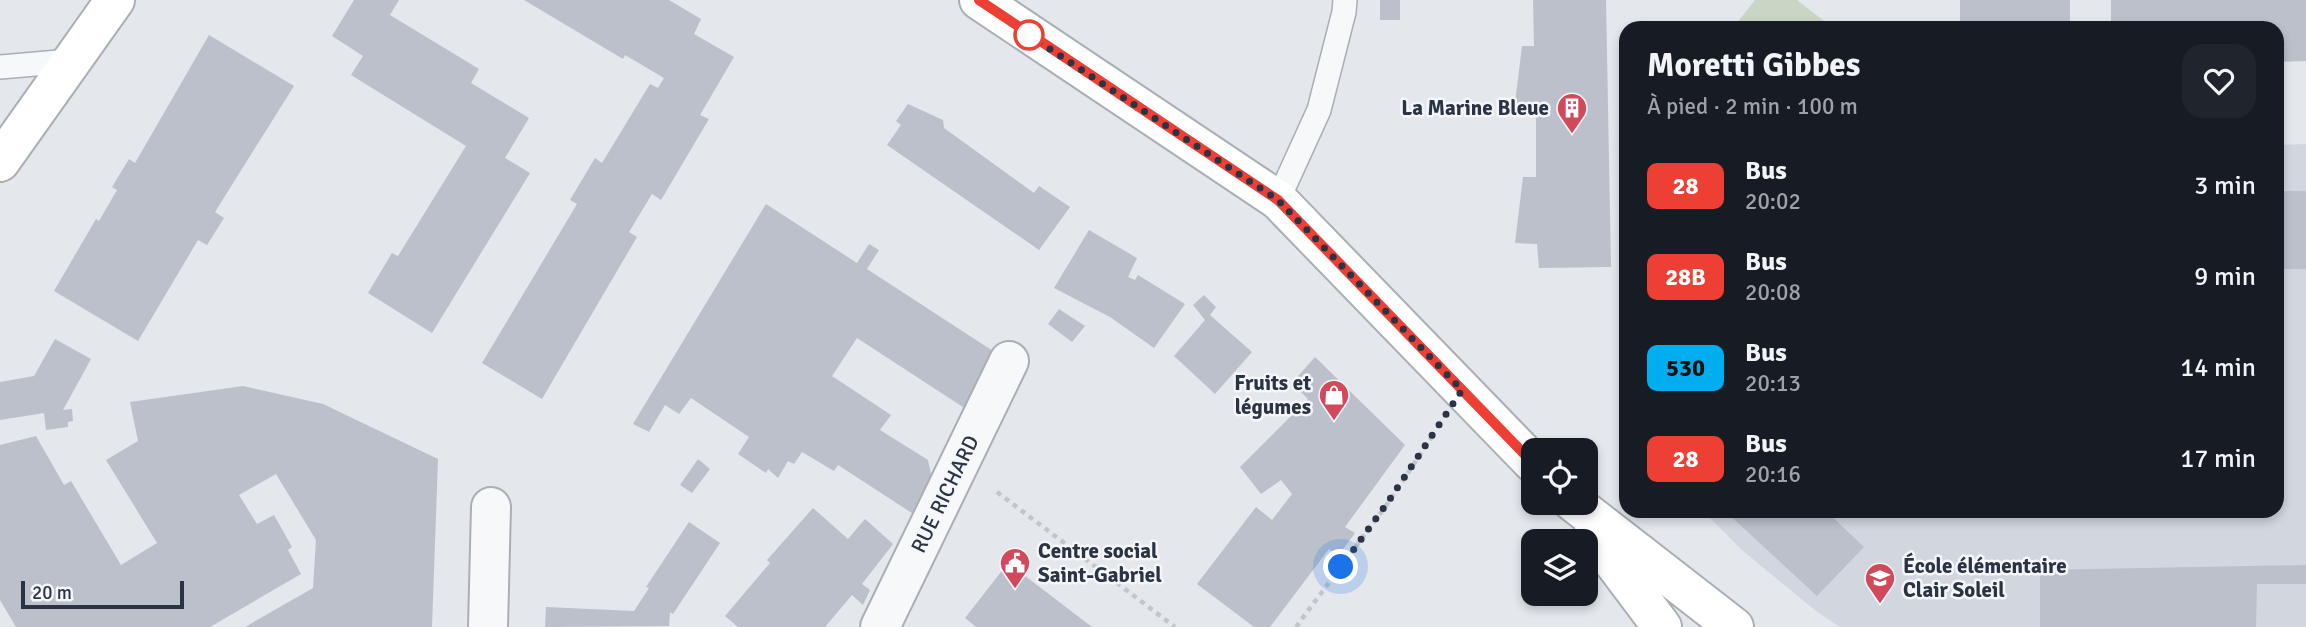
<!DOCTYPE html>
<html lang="fr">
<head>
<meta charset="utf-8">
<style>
  :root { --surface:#171b24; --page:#20242c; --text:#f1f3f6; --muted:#9ea1a6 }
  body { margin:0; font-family:Signika,sans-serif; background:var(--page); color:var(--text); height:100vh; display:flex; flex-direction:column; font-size:26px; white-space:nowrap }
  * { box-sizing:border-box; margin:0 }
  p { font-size:23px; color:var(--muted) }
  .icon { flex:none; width:38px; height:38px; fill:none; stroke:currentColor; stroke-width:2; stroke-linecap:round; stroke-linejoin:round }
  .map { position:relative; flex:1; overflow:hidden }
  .sheet { position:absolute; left:1619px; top:21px; width:665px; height:497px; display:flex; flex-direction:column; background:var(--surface); border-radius:21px; box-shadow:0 4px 10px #0003 }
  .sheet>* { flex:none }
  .badge { padding:0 14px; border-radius:10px; font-size:24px; line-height:46px }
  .controls { position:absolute; left:1521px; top:438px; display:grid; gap:14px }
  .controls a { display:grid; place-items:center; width:77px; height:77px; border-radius:14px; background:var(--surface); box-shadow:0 4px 10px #0003; font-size:35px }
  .scale { position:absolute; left:21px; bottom:18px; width:163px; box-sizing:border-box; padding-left:7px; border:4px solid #2b3445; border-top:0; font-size:19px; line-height:24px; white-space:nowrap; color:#2b3445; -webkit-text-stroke:5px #f4f6f9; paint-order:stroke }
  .you { position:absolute; width:35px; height:35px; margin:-18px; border:5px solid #fff; border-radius:50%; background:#1a73e8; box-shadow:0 0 0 10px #1a73e833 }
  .map>.badge { position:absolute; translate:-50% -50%; box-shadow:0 0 0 4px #fff }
  .round { display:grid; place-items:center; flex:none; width:74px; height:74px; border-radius:21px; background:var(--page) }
  .overview { display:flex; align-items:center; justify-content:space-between; height:119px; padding:0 28px }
  h1 { font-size:33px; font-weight:700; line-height:52px }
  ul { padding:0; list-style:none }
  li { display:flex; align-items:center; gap:21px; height:91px; padding:0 28px }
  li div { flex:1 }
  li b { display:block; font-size:26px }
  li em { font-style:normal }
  li .badge { min-width:77px; font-weight:700; text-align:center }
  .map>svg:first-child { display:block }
</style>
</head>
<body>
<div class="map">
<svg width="2306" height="627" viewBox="0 0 2306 627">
  <rect width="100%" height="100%" fill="#e4e7ec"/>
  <path fill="#d2d6de" d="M2306,144V627H1840L1816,611L1743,551L1703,511H2277V145Z"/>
  <path fill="#c9d6c5" d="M1755,0H1797L1833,28H1733Z"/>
  <g fill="#bbc0ca">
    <path d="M354,0H399L390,15L479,69L471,83L529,118L505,158L530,173L432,333L368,293L392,253L398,256L466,146L351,75L363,56L332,36Z"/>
    <path d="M524,0H669L701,19L694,34L734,57L700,115L709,119L661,200L652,194L629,232L637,237L542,399L482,363L577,204L570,200L595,158L602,163L650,84L658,88L664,78L625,55L623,59Z"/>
    <rect x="1380" y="0" width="20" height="20"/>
    <path d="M1533,0H1606L1611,267L1539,268L1537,244L1515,243L1523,177H1536V113L1514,111L1522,46H1534Z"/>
    <rect x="1960" y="0" width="110" height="28"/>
    <path d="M2111,0H2306V61L2277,62V28H2111Z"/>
    <path d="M209,35L294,86L215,212L224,218L207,245L198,240L138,341L54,291L96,219L99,221L117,190L112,187L129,159L135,163Z"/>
    <path d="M908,104L943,120L944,128L1034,193L1039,186L1070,207L1039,250L887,145L901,125L896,121Z"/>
    <rect x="2277" y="191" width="29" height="78"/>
    <path d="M766,204L857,263L869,244L879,250L867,269L996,353L969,411L857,338L832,376L891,415L880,430L928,460L933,484L918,517L838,465L834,471L802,452L794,464L788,461L778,478L768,469L766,473L738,454L749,437L691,398L679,414L665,405L649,432L633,424Z"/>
    <path d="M1089,230L1137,258L1128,277L1135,280L1138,275L1185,304L1154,348L1110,317L1054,288Z"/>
    <path d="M1204,295L1216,307L1210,315L1252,352L1215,394L1174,356L1205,320L1193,305Z"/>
    <path d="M1059,309L1085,326L1072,342L1048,324Z"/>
    <path d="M55,339L91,359L63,410L72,409L73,421L68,422V427L46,430L44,413L0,420V382L34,376Z"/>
    <path d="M1315,357L1405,445L1345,527L1355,533L1338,556L1329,549L1270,627H1254L1197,584L1256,507L1272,520L1292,494L1281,480L1261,494L1240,467L1308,399L1292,383Z"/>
    <path d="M243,386L323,404L438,459L432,627H245L313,588L316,540L276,474L239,495L257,524L274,515L292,547L288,550L301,574L210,627H16L0,600V445L36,436L64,485L71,481L121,565L157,543L106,460L138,441L130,402Z"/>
    <path d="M698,459L710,469L692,493L680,485Z"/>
    <path d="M813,508L848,539L865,519L893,544L862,584L870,590L863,605L852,595L825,627H738L725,616L770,563L767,560Z"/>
    <path d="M1725,511H1826L1864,547L1817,596Z"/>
    <path d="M689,522L720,543L673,614L670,612L669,626L545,627L546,607L634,611L649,588L646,587Z"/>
    <path d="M1008,563L1092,627H976L965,618Z"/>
    <path d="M2306,565V584H2257L2256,627H2040V570Z"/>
  </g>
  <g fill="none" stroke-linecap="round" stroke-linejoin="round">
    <g stroke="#a9aeb7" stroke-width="26">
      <g id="lane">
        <path d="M0,67L70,61"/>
        <path d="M1278,200L1319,110L1344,12L1345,0"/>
      </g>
    </g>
    <g stroke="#a9aeb7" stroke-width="42">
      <g id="street">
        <path d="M488,627L491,507"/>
        <path d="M880,627L1009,361"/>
      </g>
    </g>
    <g stroke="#a9aeb7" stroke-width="42">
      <g id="secondary">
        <path d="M979,0L1278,200L1533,463"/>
        <path d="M0,162L115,0"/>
        <path d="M1573,502L1734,627"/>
        <path d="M1593,535L1662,627"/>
      </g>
    </g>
    <g stroke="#c2c5cb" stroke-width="4.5" stroke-dasharray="5 5" stroke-linecap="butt">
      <path d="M997,492L1175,627"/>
      <path d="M1296,627L1388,503L1435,432"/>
    </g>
    <use href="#lane" stroke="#f7f8fa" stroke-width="23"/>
    <use href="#street" stroke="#f7f8fa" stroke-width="38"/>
    <use href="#secondary" stroke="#fff" stroke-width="38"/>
  </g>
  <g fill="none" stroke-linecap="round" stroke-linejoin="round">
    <g stroke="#fff" stroke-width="16">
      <path id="line" d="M979,0L1278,200L1533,463"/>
    </g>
    <use href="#line" stroke="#ee3f34" stroke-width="10"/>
    <path stroke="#2b3445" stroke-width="7" stroke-dasharray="0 12.6" d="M1029,35L1278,200L1462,390L1388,502L1341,567"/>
  </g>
  <defs>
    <g id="building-pin" transform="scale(1.575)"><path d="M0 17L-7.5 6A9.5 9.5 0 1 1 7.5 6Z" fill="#d1495b" stroke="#f4f6f9"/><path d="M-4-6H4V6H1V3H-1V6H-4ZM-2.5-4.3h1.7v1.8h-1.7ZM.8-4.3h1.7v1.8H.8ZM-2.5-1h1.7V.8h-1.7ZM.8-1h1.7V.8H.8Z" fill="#fff"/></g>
    <g id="shop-pin" transform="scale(1.575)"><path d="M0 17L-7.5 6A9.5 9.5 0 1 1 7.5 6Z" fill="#d1495b" stroke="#f4f6f9"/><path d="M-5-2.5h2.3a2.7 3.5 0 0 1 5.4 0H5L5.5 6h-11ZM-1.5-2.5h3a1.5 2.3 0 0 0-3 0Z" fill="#fff"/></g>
    <g id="civic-pin" transform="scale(1.575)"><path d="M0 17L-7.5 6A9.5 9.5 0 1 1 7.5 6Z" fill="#d1495b" stroke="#f4f6f9"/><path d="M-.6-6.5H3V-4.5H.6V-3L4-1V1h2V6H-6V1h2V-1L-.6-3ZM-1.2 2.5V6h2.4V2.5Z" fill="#fff"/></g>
    <g id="school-pin" transform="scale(1.575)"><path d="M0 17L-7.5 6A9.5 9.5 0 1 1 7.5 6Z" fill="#d1495b" stroke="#f4f6f9"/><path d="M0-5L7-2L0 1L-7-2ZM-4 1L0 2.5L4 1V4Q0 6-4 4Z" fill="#fff"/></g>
  </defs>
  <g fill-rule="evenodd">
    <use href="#building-pin" x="1572" y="108"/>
    <use href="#shop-pin" x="1334" y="395"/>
    <use href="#civic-pin" x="1015" y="563"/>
    <use href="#school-pin" x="1880" y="578"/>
  </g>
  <circle fill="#fff" stroke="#ee3f34" stroke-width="3.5" cx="1029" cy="35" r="14"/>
  <g text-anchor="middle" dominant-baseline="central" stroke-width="5" stroke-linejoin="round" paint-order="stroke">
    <g font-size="21" font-weight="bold" fill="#2b3445" stroke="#f4f6f9" text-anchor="end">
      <text x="1549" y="108">La Marine Bleue</text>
      <text x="1311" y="383">Fruits et<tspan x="1311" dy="24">légumes</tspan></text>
      <text x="1038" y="551" text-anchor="start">Centre social<tspan x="1038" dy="24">Saint-Gabriel</tspan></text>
      <text x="1903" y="566" text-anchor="start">École élémentaire<tspan x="1903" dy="24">Clair Soleil</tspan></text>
    </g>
    <g font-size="21" fill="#2b3445" stroke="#f4f6f9">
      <text transform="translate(945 494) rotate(-64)">RUE RICHARD</text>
    </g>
  </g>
</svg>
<div class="controls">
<a><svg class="icon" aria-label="locate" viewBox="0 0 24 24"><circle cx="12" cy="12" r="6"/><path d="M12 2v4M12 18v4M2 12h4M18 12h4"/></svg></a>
<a><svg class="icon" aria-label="layers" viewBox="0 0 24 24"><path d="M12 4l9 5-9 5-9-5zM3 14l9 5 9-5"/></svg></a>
</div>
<div class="scale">20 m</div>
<div class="you" style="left:1341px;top:567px"></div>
<section class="sheet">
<div class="overview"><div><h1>Moretti Gibbes</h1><p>À pied · 2 min · 100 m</p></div><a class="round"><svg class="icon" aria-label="heart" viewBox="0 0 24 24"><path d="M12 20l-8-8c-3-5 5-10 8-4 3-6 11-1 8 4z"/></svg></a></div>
<ul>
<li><span class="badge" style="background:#ee3f34;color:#fff">28</span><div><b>Bus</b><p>20:02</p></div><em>3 min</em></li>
<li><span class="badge" style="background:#ee3f34;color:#fff">28B</span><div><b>Bus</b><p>20:08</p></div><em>9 min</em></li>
<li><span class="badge" style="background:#00adee;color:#111">530</span><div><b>Bus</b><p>20:13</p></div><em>14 min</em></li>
<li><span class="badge" style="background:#ee3f34;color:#fff">28</span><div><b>Bus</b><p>20:16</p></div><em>17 min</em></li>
</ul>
</section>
</div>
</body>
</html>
